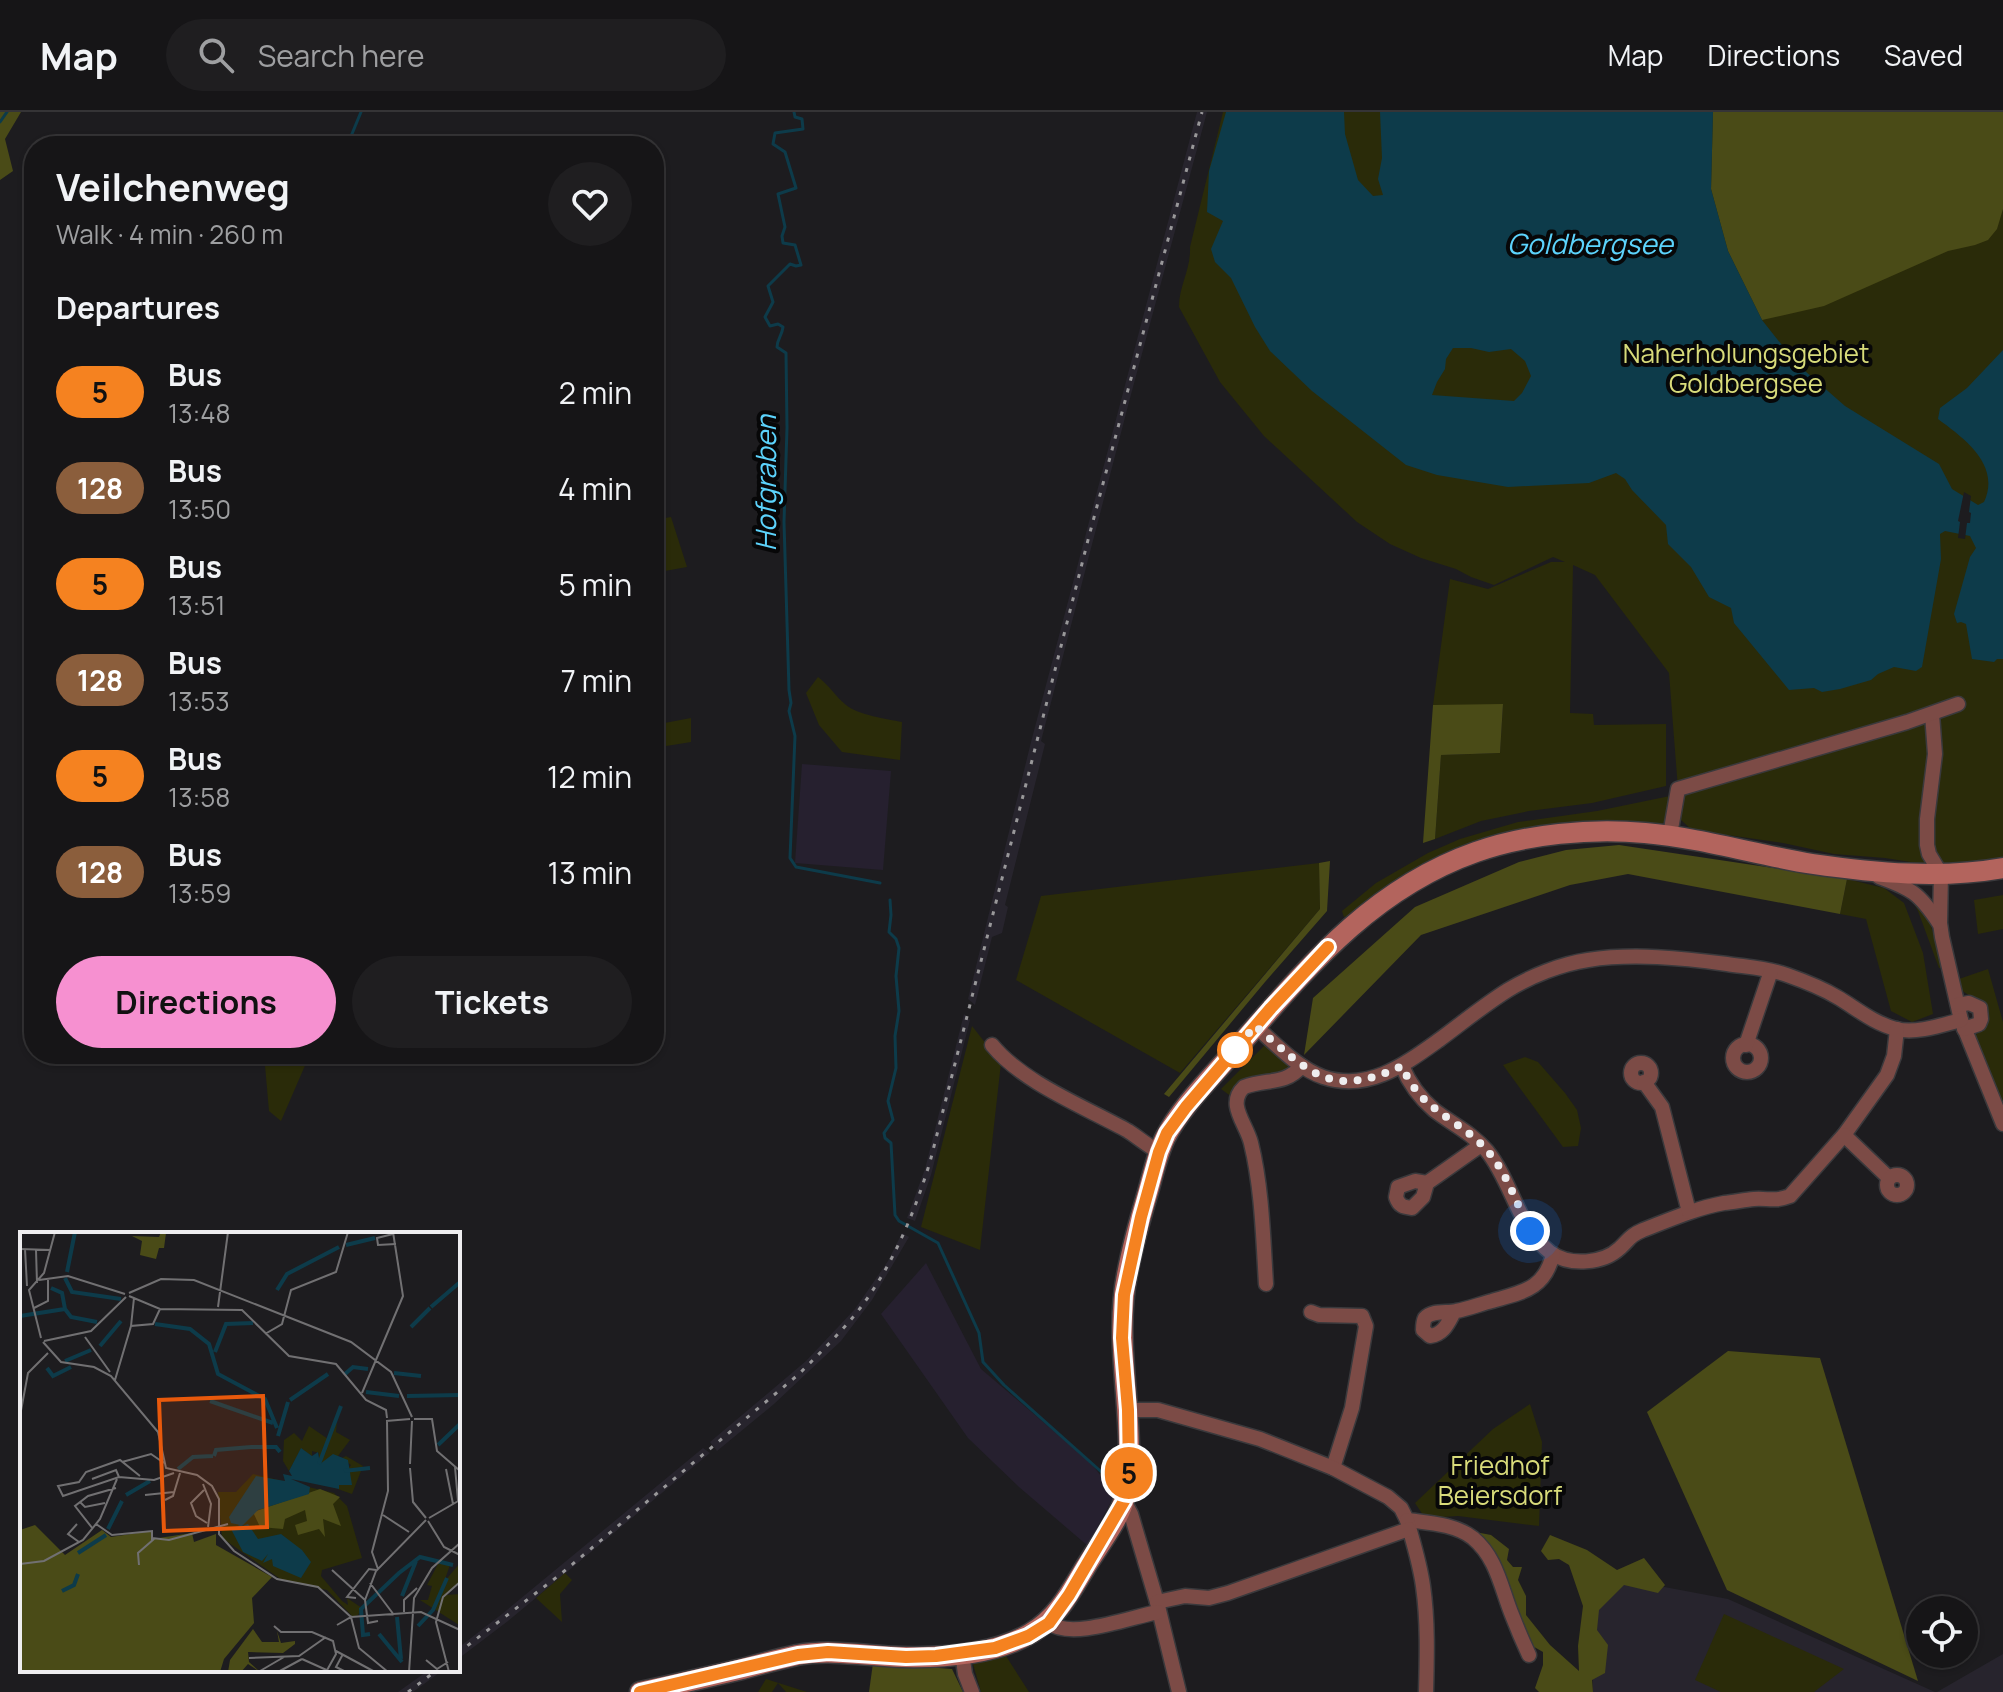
<!DOCTYPE html>
<html lang="en">
<head>
<meta charset="utf-8">
<style>
  :root { --surface:#161517; --page:#1f1e20; --text:#f1f3f6; --muted:#9e9fa1; --line:#353436; --accent:#f690d0 }
  body { margin:0; font-family:Manrope,sans-serif; background:var(--page); color:var(--text); height:100vh; display:flex; flex-direction:column; font-size:30px; white-space:nowrap }
  * { box-sizing:border-box; margin:0 }
  p { font-size:26px; color:var(--muted) }
  .icon { flex:none; width:44px; height:44px; fill:none; stroke:currentColor; stroke-width:2; stroke-linecap:round; stroke-linejoin:round }
  .map { position:relative; flex:1; overflow:hidden }
  .details { position:absolute; left:24px; top:24px; width:640px; height:928px; display:flex; flex-direction:column; background:var(--surface); border-radius:32px; box-shadow:0 2px 6px #0004,0 0 0 2px var(--line) }
  .details>* { flex:none }
  .badge { padding:0 16px; border-radius:26px; font-size:28px; line-height:52px }
  .buttons { position:absolute; left:1906px; top:1484px; display:grid; gap:16px }
  .buttons a { display:grid; place-items:center; width:72px; height:72px; border-radius:50%; background:var(--surface); box-shadow:0 2px 6px #0004,0 0 0 2px var(--line); font-size:40px }
  .you { position:absolute; width:40px; height:40px; margin:-20px; border:6px solid #fff; border-radius:50%; background:#1a73e8; box-shadow:0 0 0 12px #1a73e833 }
  .map>.badge { position:absolute; translate:-50% -50%; box-shadow:0 0 0 4px #fff }
  h2 { padding:0 32px; font-size:30px; line-height:72px }
  .round { display:grid; place-items:center; flex:none; width:84px; height:84px; border-radius:42px; background:var(--page) }
  .summary { display:flex; align-items:center; justify-content:space-between; height:136px; padding:0 32px }
  h1 { font-size:38px; font-weight:700; line-height:60px }
  .action { display:flex; gap:16px; margin-top:auto; padding:16px 32px }
  .action a { flex:1; height:92px; border-radius:48px; background:var(--accent); color:#111; font-size:32px; font-weight:700; line-height:92px; text-align:center }
  .action a+a { background:var(--page); color:var(--text) }
  ul { padding:0; list-style:none }
  li { display:flex; align-items:center; gap:24px; height:96px; padding:0 32px }
  li div { flex:1 }
  li b { display:block; font-size:30px }
  li em { font-style:normal }
  li .badge { min-width:88px; font-weight:700; text-align:center }
  header { display:flex; align-items:center; gap:48px; box-sizing:border-box; height:112px; padding:0 40px; background:var(--surface); border-bottom:2px solid var(--line) }
  header strong { font-size:38px }
  nav { display:flex; gap:44px; margin-inline-start:auto; font-size:28px }
  .search { width:560px; height:72px; background:var(--page); display:flex; align-items:center; gap:20px; box-sizing:border-box; padding:0 28px; border-radius:44px; color:var(--muted); font-size:30px }
  .map>svg:first-child { display:block }
</style>
</head>
<body>
<header>
<strong>Map</strong>
<div class="search"><svg class="icon" aria-label="search" viewBox="0 0 24 24"><circle cx="10" cy="10" r="6"/><path d="M15 15l6 6"/></svg>Search here</div>
<nav><a>Map</a><a>Directions</a><a>Saved</a></nav>
</header>
<div class="map">
<svg width="2003" height="1580" viewBox="0 0 2003 1580">
  <rect width="100%" height="100%" fill="#1d1c1f"/>
  <g fill="#26202f">
    <path d="M802,652L891,659L883,758L795,751Z"/>
    <path d="M926,1151L981,1257L1090,1350L1115,1382L1088,1434L1019,1375L968,1326L881,1202Z"/>
  </g>
  <g fill="#27242d">
    <path d="M1197,0H1207L1129,290L1041,629L1045,632L1005,793L1008,795L1002,821L992,825L975,893L968,887L1031,630Z"/>
    <path d="M964,902L970,908L931,1063L915,1109L907,1106L925,1057Z"/>
    <path d="M902,1121L909,1125L872,1188L841,1229L774,1292L717,1339L710,1330L806,1249L855,1197L888,1149Z"/>
    <path d="M703,1336L710,1341L508,1509L458,1547V1536L502,1502Z"/>
    <path d="M1601,1463L1728,1487L1935,1580H1593L1592,1548Z"/>
    <path d="M2003,1542V1580H1937Z"/>
    <path d="M429,1558H443L413,1580H398Z"/>
  </g>
  <g fill="#2a2b09">
    <path d="M1223,0H2003V746L1942,755L1885,746L1834,742L1783,731L1692,718L1681,708L1683,680L1678,677L1669,561L1595,463L1573,453L1570,601L1593,602L1594,613L1666,612V674L1592,691L1529,699L1481,709L1435,727L1441,643L1500,641L1503,593H1433L1450,467L1488,477L1551,450H1565L1553,445L1494,473L1471,465L1456,457L1421,446L1390,432L1357,410L1264,324L1220,270L1179,195C1179,173 1191,158 1190,135Z"/>
    <path d="M671,405L687,455L654,461V408Z"/>
    <path d="M818,565C829,573 836,585 846,593C858,603 887,607 902,610L900,648L842,640L819,613L806,581Z"/>
    <path d="M691,606V630L654,636V613Z"/>
    <path d="M1670,684L1669,705L1661,713L1539,719L1352,802L1344,805L1342,799L1376,771L1428,741L1460,727L1518,710L1597,699Z"/>
    <path d="M1319,751L1320,797L1180,961L1016,868L1041,784Z"/>
    <path d="M1847,767L1884,776L1904,791L1923,841L1933,902L1912,910L1891,899L1866,807L1840,802Z"/>
    <path d="M2003,783V817L1978,822L1974,788Z"/>
    <path d="M1913,785L1929,808L1944,856H1939L1918,799L1912,788Z"/>
    <path d="M1988,857L2003,910V997L1973,926L1988,910C1987,904 1986,895 1982,890C1972,880 1960,886 1959,867Z"/>
    <path d="M972,914L1001,951L980,1138L921,1115Z"/>
    <path d="M1266,932L1289,951L1288,958C1261,973 1253,948 1232,985L1221,977Z"/>
    <path d="M264,942H310L281,1009L269,999Z"/>
    <path d="M1525,945L1538,950L1565,981L1577,998L1581,1016L1578,1034L1563,1035L1503,953Z"/>
    <path d="M1530,1292L1542,1330L1539,1414L1458,1404L1425,1406L1415,1391L1493,1317Z"/>
    <path d="M565,1461L572,1468L560,1482L562,1510L536,1486Z"/>
    <path d="M1724,1502L1844,1557L1814,1580H1721L1695,1568Z"/>
    <path d="M1006,1544L1029,1580H981L973,1552Z"/>
    <path d="M766,1567L807,1580H786L778,1571L772,1580H758Z"/>
  </g>
  <g fill="#4a4b17">
    <path d="M0,0H21L5,27L13,59L0,68Z"/>
    <path d="M1713,0H2003V97L1997,117L1988,128L1975,133L1948,139L1824,194L1762,208L1728,139L1711,77Z"/>
    <path d="M1503,592L1500,641L1441,643L1435,727L1423,731L1433,593Z"/>
    <path d="M1619,733L1847,767L1840,802L1628,762L1570,773L1421,823L1304,943L1313,886L1415,795L1519,750L1566,738Z"/>
    <path d="M1330,749L1327,799L1265,870L1169,985L1164,982L1320,797L1319,751Z"/>
    <path d="M1728,1239L1820,1246L1918,1569L1727,1478L1647,1300Z"/>
    <path d="M1470,1419L1491,1423L1509,1437L1507,1448L1513,1455H1522L1518,1468L1526,1484V1503L1550,1533L1579,1559L1578,1534L1583,1494L1569,1453L1559,1447L1548,1448L1541,1439L1550,1423L1587,1438L1617,1458L1644,1446L1665,1473L1658,1481L1624,1473L1599,1498L1597,1518L1608,1533L1605,1561L1592,1568L1593,1580H1539L1535,1576L1543,1553V1540L1529,1532Z"/>
    <path d="M873,1551L952,1557L963,1580H869Z"/>
  </g>
  <path fill="#0d3b4a" fill-rule="evenodd" d="M1226,0H1344L1345,22L1358,68L1373,84L1383,83L1378,67L1382,46L1380,0H1713L1711,77L1728,139L1762,208L1797,252L1845,294L1939,352L1952,377L1978,393L1984,390C2001,353 1965,327 1938,307L1940,296L1967,276L2003,238V547H1997L1994,550L1972,547L1966,512L1961,510L1957,511L1954,502L1970,445L1976,436L1970,424L1945,419L1940,422L1941,447L1922,555L1916,559L1894,555L1878,562L1871,568L1840,577L1822,580L1814,576L1789,578L1734,511L1731,496L1709,485L1691,455L1668,432L1666,413L1632,378L1625,367L1616,361L1589,371L1508,375L1437,363L1406,353L1312,279L1270,239L1255,215L1231,166L1215,150L1211,137L1223,109L1207,100L1209,59ZM1453,236H1471L1489,240L1511,237L1525,249L1531,264L1522,281L1514,289L1432,283L1437,270L1445,257L1446,247Z"/>
  <path fill="#1d1c1f" d="M1964,380L1971,384L1969,400L1971,401L1970,411H1967L1965,427L1958,426L1960,410L1958,409Z"/>
  <g fill="none" stroke-linecap="round" stroke-linejoin="round">
    <g stroke="#0d3b4a" stroke-width="3">
      <path d="M794,0L795,5L802,7L803,17L775,21L773,32L785,40L796,76L778,82L785,115L782,124L783,131L795,133L801,153L796,154L790,152L768,174L773,190L765,205L770,214L778,212L783,215C782,224 777,227 777,235L786,241L787,316L784,410L789,578L791,591L789,599L795,624L790,746L796,755L880,771"/>
      <path d="M0,10L7,0"/>
      <path d="M347,34L361,0"/>
      <path d="M890,788L891,803L889,820L896,827L899,836L896,864L899,899L895,924L896,956L888,989L893,1008L884,1021L885,1026L891,1031L895,1103L899,1109L938,1131L979,1221L983,1250L1004,1273L1106,1364L1115,1385"/>
    </g>
    <g stroke="#3a393c" stroke-width="17">
      <g id="street">
        <path d="M1932,602L1935,642L1927,707V733L1929,742L1941,762L1940,811L1942,825L1961,908L2003,1012"/>
        <path d="M1670,723L1678,677L1907,610L1958,592"/>
        <path d="M1879,765C1912,777 1919,781 1939,811"/>
        <path d="M1958,893L1969,891L1980,896L1981,907L1979,912L1964,917"/>
        <path d="M1255,914C1275,931 1297,956 1323,965C1368,980 1404,953 1439,928C1462,911 1484,893 1508,878C1531,864 1561,852 1588,848C1633,841 1682,846 1727,852C1747,855 1768,856 1787,863C1804,869 1822,876 1837,885C1856,896 1873,911 1896,917C1916,922 1942,913 1961,908"/>
        <circle cx="1747" cy="946" r="14"/>
        <path d="M992,933C1023,971 1085,995 1128,1019C1139,1026 1148,1034 1159,1040"/>
        <path d="M1746,933L1771,859"/>
        <circle cx="1641" cy="961" r="10"/>
        <path d="M1402,954C1409,971 1420,986 1434,998C1452,1012 1472,1021 1487,1039C1512,1070 1518,1116 1551,1141C1570,1154 1603,1152 1620,1136C1630,1127 1629,1124 1643,1118C1669,1108 1696,1096 1724,1091C1734,1090 1744,1088 1754,1087C1769,1086 1774,1090 1790,1084L1844,1023L1887,963L1894,944L1897,917"/>
        <path d="M1644,970L1662,995L1689,1100"/>
        <path d="M1844,1023L1889,1066"/>
        <circle cx="1897" cy="1073" r="10"/>
        <path d="M1427,1071L1423,1085L1412,1096C1403,1095 1399,1094 1396,1085L1398,1075L1415,1069L1427,1071L1481,1033"/>
        <path d="M1266,1172C1263,1124 1262,1076 1251,1031C1246,1011 1226,992 1244,975C1267,966 1284,974 1302,954"/>
        <path d="M1311,1200L1319,1203L1362,1204L1366,1214L1352,1296L1333,1356"/>
        <path d="M1454,1200C1448,1211 1444,1222 1430,1224L1423,1218C1423,1214 1423,1210 1425,1206C1432,1198 1446,1201 1456,1199C1468,1197 1480,1192 1492,1189C1523,1180 1545,1177 1553,1142"/>
        <path d="M1128,1298H1158L1260,1327L1333,1356L1388,1385L1401,1396L1407,1408C1429,1411 1455,1412 1473,1426C1497,1446 1501,1476 1512,1503C1517,1516 1523,1530 1529,1543"/>
        <path d="M1124,1389L1131,1402L1157,1490L1179,1580"/>
        <path d="M1407,1408C1413,1430 1420,1452 1423,1474C1428,1509 1427,1545 1426,1580"/>
        <path d="M1157,1490L1185,1484L1209,1486L1228,1481L1409,1417"/>
        <path d="M1049,1511C1072,1528 1131,1505 1158,1500"/>
        <path d="M962,1541L965,1562L972,1580"/>
      </g>
    </g>
    <g stroke="#3a393c" stroke-width="23">
      <path id="secondary" d="M640,1580C674,1573 708,1565 742,1557C760,1552 779,1547 797,1543C832,1537 867,1544 902,1545C944,1546 995,1543 1031,1521C1057,1506 1070,1481 1085,1456C1097,1436 1116,1412 1123,1391C1130,1373 1129,1353 1129,1334C1128,1277 1116,1219 1127,1163C1132,1135 1140,1107 1148,1080C1153,1062 1157,1043 1165,1026C1182,993 1212,965 1236,937C1307,856 1371,777 1476,740C1527,722 1591,716 1645,721C1702,726 1757,743 1813,752C1875,761 1941,767 2003,756"/>
    </g>
    <use href="#street" stroke="#7c4b46" stroke-width="14"/>
    <use href="#secondary" stroke="#b3645d" stroke-width="20"/>
    <g stroke="#99989a" stroke-width="3" stroke-dasharray="4 8" stroke-linecap="butt">
      <path d="M458,1541L562,1461L799,1262C818,1243 837,1224 854,1204C891,1158 913,1105 930,1050L1088,428L1202,0"/>
      <path d="M408,1580L437,1558"/>
    </g>
  </g>
  <g fill="none" stroke-linecap="round" stroke-linejoin="round">
    <g stroke="#fff" stroke-width="18">
      <path id="line" d="M640,1580L798,1543L828,1540L906,1545L936,1544L995,1536L1028,1524L1049,1511L1069,1483L1124,1389L1129,1363L1128,1298L1122,1226L1124,1183L1141,1105L1159,1040L1167,1021L1186,995L1271,896L1328,835"/>
    </g>
    <use href="#line" stroke="#f58220" stroke-width="12"/>
    <path stroke="#eeedef" stroke-width="8" stroke-dasharray="0 14.4" d="M1235,938L1228,946L1255,914C1310,960 1329,988 1402,954C1420,997 1451,1003 1481,1032C1505,1055 1516,1090 1530,1119"/>
  </g>
  <circle fill="#fff" stroke="#f58220" stroke-width="4" cx="1235" cy="938" r="16"/>
  <g text-anchor="middle" dominant-baseline="central" stroke-width="8" stroke-linejoin="round" paint-order="stroke">
    <g font-size="26" fill="#d8db7a" stroke="#070708">
      <text x="1746" y="241">Naherholungsgebiet<tspan x="1746" dy="30">Goldbergsee</tspan></text>
      <text x="1500" y="1353">Friedhof<tspan x="1500" dy="30">Beiersdorf</tspan></text>
    </g>
    <g font-size="28" font-style="italic" fill="#5cd3fc" stroke="#070708">
      <text x="1590" y="131">Goldbergsee</text>
      <text transform="translate(765 371) rotate(-90)">Hofgraben</text>
    </g>
  </g>
  <g transform="translate(20 1120)">
    <rect width="440" height="440" fill="#1d1c1f"/>
    <path d="M317,190L316,200L330,208L318,224L299,232V221L292,219V224L281,217L269,239L263,229L264,208L274,201L282,209L289,194L308,207ZM326,224L343,234L332,262L312,255L319,257L317,253L330,249L326,239L331,233L322,226ZM233,242L314,261L327,274L342,326L302,338L301,344L322,369L328,373L327,366L342,376L338,383L333,385L307,358L262,348L202,306L198,260H216ZM419,330L430,333L424,350L440,331V350L426,363L440,362L439,393L400,368H408L412,354L407,353Z" fill="#2a2b09"/>
    <path d="M141,0L146,1L144,16H139L136,27L120,23L122,9L112,4L139,5ZM300,257L320,265L313,272L321,294L303,287L305,305L299,297L278,303L275,293L287,289L285,278L265,287L263,297L240,295L233,280ZM15,293L45,323L82,298L91,305L131,299L132,307L172,301L174,310L196,302V313L252,345L232,366L234,391L204,427L200,440H1L0,298ZM233,397L242,410H259L257,399L261,411L275,409V412L263,421L228,420L229,430L240,440L228,432L221,440H208L210,428Z" fill="#4a4b17"/>
    <path d="M281,216L292,224L298,220L300,232L313,222L328,228L332,253H319V257L271,247L290,255L289,262L238,278L222,294L228,292L238,307L261,302L282,318L291,330L281,346L253,334L252,327L243,331L248,322L242,329L223,320L211,297L220,293L211,291L209,285L236,244L265,249L263,242L272,244L269,239Z" fill="#0d3b4a"/>
    <path fill="none" stroke="#0d3b4a" stroke-width="4" d="M326,13L355,6M47,40L55,0M45,46L52,60L101,67M31,56L42,61L45,77M257,58L267,42L319,15M411,75L439,51M0,84L45,77L51,85L77,90M135,92L170,97L189,112L198,142L245,167L257,196M391,95L410,76M80,114L101,89M195,120L206,92L233,91M45,129L71,118M27,136L33,144L51,135M374,141L401,144M325,142L333,135L348,137M346,160L379,164M387,164L440,163M270,168L308,142M190,169L253,191M258,204L268,170M418,213L440,192M194,224L196,218L231,215H256L260,220M299,232L321,174M158,237L173,225L193,224M324,239L350,236M106,263L130,249M88,297L102,269M58,321L86,303M42,359L54,353L58,342M382,364L396,329M377,385L381,427M398,394L413,378L427,346M350,402L343,403L341,377L379,341L400,325L433,333M359,402L382,430"/>
    <path fill="none" stroke="#717072" stroke-width="2" d="M373,2L357,6L358,13L376,12M0,17L31,18M5,17L7,54M16,18L17,51M19,48L48,44L105,62M109,61L141,47L174,48L331,110L371,140L392,185M109,64L140,77L222,78L269,124L316,132L346,168L366,178L367,186M198,75L208,0M14,76L28,69V48M111,94L114,66M245,102L262,92L271,58L316,40L328,0M65,105L90,140M21,106L9,58L24,41L35,0M24,109L71,99L106,65M23,110L41,130L74,135L91,144L138,200L146,236L177,243L192,254L199,267V302L214,319L257,347L298,355L331,385L401,380L440,398M95,148L111,94L133,92L140,77M342,161L383,64L373,0M0,184L8,141L28,121M394,187H412L417,219L439,238M366,189L390,187M102,230L131,222L144,231M390,232L392,189M435,235L438,269M390,236L393,270L406,286M426,237L433,272M120,244L100,228L66,240L59,250L38,254L43,264L99,245L134,248L154,241M72,247L96,238L99,245M183,252L191,272L188,295M184,258L171,271L176,284L187,291M125,263L154,260M145,268L153,264L160,241M60,270L65,275L85,271M363,283L389,300M409,286L440,268M408,289L424,315L440,323M57,292L48,302L59,310M76,292L92,303L132,299V308M73,297L55,274L68,264L96,256M132,306L149,308L208,292M0,332L24,329L63,308L80,287L97,247M119,333L118,321L134,307M358,337L352,320L368,259L367,189M312,338L345,368M350,351L374,383M336,366L327,365L349,337L356,338M384,380V368L397,356M358,389L348,391L345,368L356,339L406,288M317,393L331,385L339,416L368,440M254,394L261,400H292L313,409L316,422L306,440M316,419L355,440M323,422L316,435L326,440M229,426L279,424L306,405M282,427L311,440M406,428L417,437L428,430M240,439L264,425M258,440L282,427M389,440L394,366L412,336L440,311M429,440L416,390L423,365L440,350"/>
    <path fill="#e8590c" fill-opacity="0.15" stroke="#e8590c" stroke-width="4" d="M243,164L247,295L144,299L139,168Z"/>
    <rect width="440" height="440" fill="none" stroke="#eeedef" stroke-width="4"/>
  </g>
</svg>
<div class="buttons">
<a><svg class="icon" aria-label="locate" viewBox="0 0 24 24"><circle cx="12" cy="12" r="6"/><path d="M12 2v4M12 18v4M2 12h4M18 12h4"/></svg></a>
</div>
<div class="you" style="left:1530px;top:1119px"></div>
<b class="badge" style="left:1129px;top:1361px;background:#f58220;color:#111">5</b>
<section class="details">
<div class="summary"><div><h1>Veilchenweg</h1><p>Walk · 4 min · 260 m</p></div><a class="round"><svg class="icon" aria-label="heart" viewBox="0 0 24 24"><path d="M12 20l-8-8c-3-5 5-10 8-4 3-6 11-1 8 4z"/></svg></a></div>
<h2>Departures</h2>
<ul>
<li><span class="badge" style="background:#f58220;color:#111">5</span><div><b>Bus</b><p>13:48</p></div><em>2 min</em></li>
<li><span class="badge" style="background:#8b5e3c;color:#fff">128</span><div><b>Bus</b><p>13:50</p></div><em>4 min</em></li>
<li><span class="badge" style="background:#f58220;color:#111">5</span><div><b>Bus</b><p>13:51</p></div><em>5 min</em></li>
<li><span class="badge" style="background:#8b5e3c;color:#fff">128</span><div><b>Bus</b><p>13:53</p></div><em>7 min</em></li>
<li><span class="badge" style="background:#f58220;color:#111">5</span><div><b>Bus</b><p>13:58</p></div><em>12 min</em></li>
<li><span class="badge" style="background:#8b5e3c;color:#fff">128</span><div><b>Bus</b><p>13:59</p></div><em>13 min</em></li>
</ul>
<div class="action"><a>Directions</a><a>Tickets</a></div>
</section>
</div>
</body>
</html>
